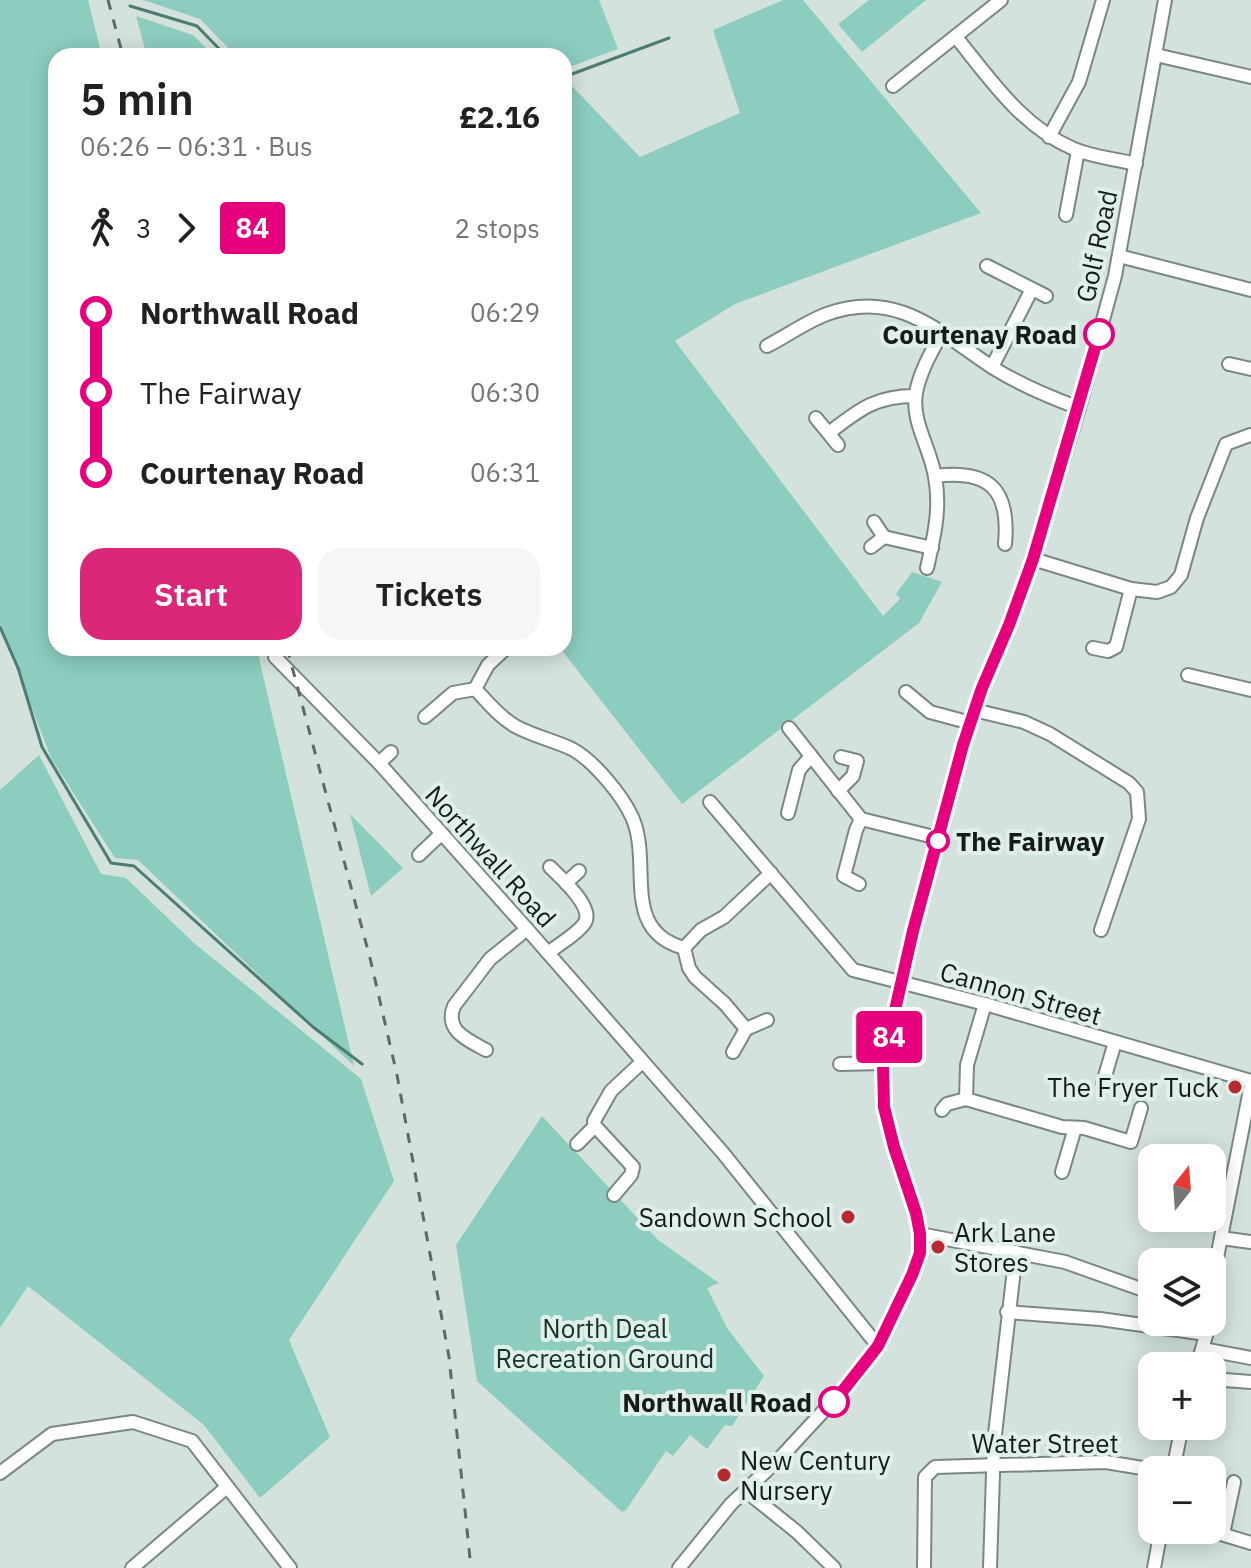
<!DOCTYPE html>
<html lang="en">
<head>
<meta charset="utf-8">
<style>
  :root { --surface:#fff; --page:#f6f6f6; --text:#202124; --muted:#757577; --accent:#db2777 }
  body { margin:0; font-family:"IBM Plex Sans",sans-serif; background:var(--page); color:var(--text); height:100vh; display:flex; flex-direction:column; font-size:30px; white-space:nowrap }
  * { box-sizing:border-box; margin:0 }
  p { font-size:26px; color:var(--muted) }
  .icon { flex:none; width:44px; height:44px; fill:none; stroke:currentColor; stroke-width:2; stroke-linecap:round; stroke-linejoin:round }
  .map { position:relative; flex:1; overflow:hidden }
  .side { position:absolute; left:48px; top:48px; width:524px; height:608px; display:flex; flex-direction:column; background:var(--surface); border-radius:24px; box-shadow:0 4px 20px #0003 }
  .side>* { flex:none }
  .badge { padding:0 16px; border-radius:6px; font-size:28px; line-height:52px }
  .needle { width:52px; rotate:17deg }
  .fabs { position:absolute; left:1138px; top:1144px; display:grid; gap:16px }
  .fabs a { display:grid; place-items:center; width:88px; height:88px; border-radius:16px; background:var(--surface); box-shadow:0 4px 20px #0003; font-size:40px }
  .map>.badge { position:absolute; translate:-50% -50%; box-shadow:0 0 0 4px #fff }
  .legs { display:flex; align-items:center; gap:12px; height:88px; padding:0 32px; font-size:26px }
  .legs p { margin-inline-start:auto }
  .head { display:flex; align-items:center; justify-content:space-between; height:136px; padding:0 32px }
  h1 { font-size:44px; font-weight:600; line-height:60px }
  .primary-button { display:flex; gap:16px; margin-top:auto; padding:16px 32px }
  .primary-button a { flex:1; height:92px; border-radius:24px; background:var(--accent); color:#fff; font-size:32px; font-weight:600; line-height:92px; text-align:center }
  .primary-button a+a { background:var(--page); color:var(--text) }
  ul { padding:0 32px; list-style:none }
  li { display:flex; align-items:center; gap:28px; height:80px; font-size:30px }
  li i { display:grid; place-items:center; width:12px; height:100%; margin:0 10px; background:currentColor }
  li i::after { content:''; width:20px; height:20px; margin:-10px; border:6px solid; border-radius:50%; background:var(--surface) }
  li p { margin-inline-start:auto }
  li:first-child i { background:linear-gradient(#0000 50%,currentColor 0) }
  li:last-child i { background:linear-gradient(currentColor 50%,#0000 0) }
  .map>svg:first-child { display:block }
</style>
</head>
<body>
<div class="map">
<svg width="1251" height="1568" viewBox="0 0 1251 1568">
  <rect width="100%" height="100%" fill="#d4e2de"/>
  <g fill="#8ccdbf">
    <path d="M0,0H88L102,56H56V648H253L258,654L354,1066L138,860L115,858L51,758L0,623Z"/>
    <path d="M143,0H599L618,49L564,69V56H236L200,19Z"/>
    <path d="M783,0H803L981,213L735,304L675,341L883,616L900,599L896,594L912,572L942,582L919,623L682,804L560,648H564V86L568,82L640,157L740,113L713,30Z"/>
    <path d="M869,0H926L862,52L838,24Z"/>
    <path d="M136,16L193,35L214,56H147Z"/>
    <path d="M39,755L101,874L126,878L194,943L361,1079L394,1181L289,1340L330,1437L260,1498L204,1425L28,1286L0,1328V790Z"/>
    <path d="M350,814L403,868L371,896Z"/>
    <path d="M542,1116L658,1240L719,1283L707,1288L727,1328L764,1376L732,1426L725,1425L707,1449L690,1435L673,1456L666,1451L626,1510L622,1512L477,1381L456,1245Z"/>
  </g>
  <g fill="none" stroke-linecap="round" stroke-linejoin="round">
    <g stroke="#4c7c73" stroke-width="3">
      <path d="M130,6L197,26L226,56"/>
      <path d="M564,77L669,38"/>
      <path d="M0,627L18,668L42,747L111,863L134,866L313,1027L362,1064"/>
    </g>
    <g stroke="#7a8784" stroke-width="16">
      <g id="street">
        <path d="M956,37C991,80 1022,127 1074,149C1093,157 1116,159 1136,164"/>
        <path d="M1156,55L1251,77"/>
        <path d="M893,86L1001,0"/>
        <path d="M1049,137L1079,82L1103,0"/>
        <path d="M1066,215L1078,151"/>
        <path d="M1119,256L1251,290"/>
        <path d="M987,266L1046,296"/>
        <path d="M767,346C787,336 807,321 827,314C898,288 941,334 995,369C1021,385 1049,397 1079,408"/>
        <path d="M1229,364L1251,369"/>
        <path d="M992,367L1032,289"/>
        <path d="M816,418L838,445"/>
        <path d="M830,432C860,409 876,396 915,396"/>
        <path d="M935,476C990,469 1010,490 1005,544"/>
        <path d="M874,522L884,537"/>
        <path d="M871,547L884,537L932,548"/>
        <path d="M1033,559L1131,589L1157,592L1171,587L1181,575L1197,518L1226,444L1250,435"/>
        <path d="M927,568C934,537 941,508 935,477C931,449 911,422 916,393C920,371 932,351 943,331"/>
        <path d="M1093,648L1108,651L1116,647L1131,589"/>
        <path d="M275,657L379,763L527,929L723,1153L878,1346"/>
        <path d="M1188,675L1251,690"/>
        <path d="M475,689L488,665L506,648"/>
        <path d="M906,692L930,712L971,723"/>
        <path d="M974,710L1024,722L1050,734L1129,783L1137,792L1139,819L1101,930"/>
        <path d="M425,717L453,693L475,689C488,702 498,716 515,726C533,736 553,740 572,749C593,760 622,795 632,817C653,863 619,930 684,948"/>
        <path d="M789,728L861,819L938,838"/>
        <path d="M379,763L391,752"/>
        <path d="M838,791L853,776L857,761L841,757"/>
        <path d="M710,802L853,970L985,1004L1251,1081"/>
        <path d="M788,813L799,770L811,756"/>
        <path d="M419,855L441,834"/>
        <path d="M566,883L579,871"/>
        <path d="M859,884L844,876L856,830L861,819"/>
        <path d="M548,953C559,944 576,935 584,924C596,908 561,878 550,867"/>
        <path d="M985,1004L967,1065L966,1099L1062,1127L1084,1128L1131,1142L1141,1108"/>
        <path d="M746,1029L725,1004L695,977L689,968L684,948L701,930L724,917L771,873"/>
        <path d="M486,1050C468,1040 444,1031 454,1006L490,959L527,929"/>
        <path d="M733,1052L746,1029L767,1020"/>
        <path d="M840,1064L883,1063"/>
        <path d="M1103,1083L1115,1042"/>
        <path d="M942,1110L947,1104L966,1099"/>
        <path d="M577,1144L595,1126"/>
        <path d="M1062,1172L1075,1128"/>
        <path d="M614,1195L631,1175L633,1167L595,1126L594,1121L611,1091L642,1062"/>
        <path d="M920,1234L1065,1262L1152,1293"/>
        <path d="M1221,1238L1251,1242"/>
        <path d="M1212,1283L1251,1085"/>
        <path d="M1007,1312L1100,1319L1206,1334"/>
        <path d="M1203,1349L1251,1358"/>
        <path d="M1197,1366L1207,1332V1322"/>
        <path d="M1212,1379L1251,1382"/>
        <path d="M1173,1470L1182,1426"/>
        <path d="M0,1473L52,1434L133,1422L192,1441L290,1568"/>
        <path d="M746,1491L797,1532L834,1568"/>
        <path d="M1208,1530L1251,1543"/>
        <path d="M1223,1534L1234,1482"/>
        <path d="M132,1568L227,1487"/>
        <path d="M679,1568L731,1504L780,1458L856,1376L878,1346L912,1275L920,1253V1234L916,1213L894,1147L884,1107L883,1063L913,931L963,745L982,688L1009,625L1033,559L1079,408L1115,276L1165,0"/>
        <path d="M924,1568L925,1477L935,1467L1106,1462L1154,1470"/>
        <path d="M990,1568L994,1443L1016,1252"/>
        <path d="M1154,1568L1161,1530"/>
      </g>
    </g>
    <use href="#street" stroke="#fff" stroke-width="12"/>
    <g stroke="#606966" stroke-width="3" stroke-dasharray="10 10" stroke-linecap="butt">
      <path d="M108,0L123,56"/>
      <path d="M287,648L370,958L397,1075L449,1357L471,1568"/>
    </g>
  </g>
  <g fill="none" stroke-linecap="round" stroke-linejoin="round">
    <g stroke="#fff" stroke-width="18">
      <path id="line-1" d="M834,1402L878,1346L912,1275L920,1253V1234L916,1213L894,1147L884,1107L883,1063L913,931L963,745L982,688L1009,625L1033,559L1099,334"/>
    </g>
    <use href="#line-1" stroke="#e6007e" stroke-width="12"/>
  </g>
  <g fill="#fff" stroke="#e6007e" stroke-width="4">
    <circle cx="1099" cy="334" r="14"/>
    <circle cx="938" cy="841" r="10"/>
    <circle cx="834" cy="1402" r="14"/>
  </g>
  <g fill="#b8282f" stroke="#e1efeb" stroke-width="3">
    <circle cx="1235" cy="1087" r="8"/>
    <circle cx="848" cy="1217" r="8"/>
    <circle cx="938" cy="1247" r="8"/>
    <circle cx="724" cy="1475" r="8"/>
  </g>
  <g text-anchor="middle" dominant-baseline="central" stroke-width="8" stroke-linejoin="round" paint-order="stroke">
    <g font-size="26" fill="#161b19" stroke="#e1efeb">
      <text transform="translate(1096 246) rotate(-78)">Golf Road</text>
      <text transform="translate(491 856) rotate(48)">Northwall Road</text>
      <text transform="translate(1021 993) rotate(16)">Cannon Street</text>
      <text x="1045" y="1443">Water Street</text>
    </g>
    <g font-size="26" font-weight="bold" fill="#161b19" stroke="#e1efeb" text-anchor="end">
      <text x="1077" y="334">Courtenay Road</text>
      <text x="956" y="841" text-anchor="start">The Fairway</text>
      <text x="812" y="1402">Northwall Road</text>
    </g>
    <g font-size="26" fill="#161b19" stroke="#e1efeb" text-anchor="end">
      <text x="1219" y="1087">The Fryer Tuck</text>
      <text x="832" y="1217">Sandown School</text>
      <text x="954" y="1232" text-anchor="start">Ark Lane<tspan x="954" dy="30">Stores</tspan></text>
      <text x="740" y="1460" text-anchor="start">New Century<tspan x="740" dy="30">Nursery</tspan></text>
    </g>
    <g font-size="26" fill="#14352f" stroke="#e1efeb">
      <text x="605" y="1328">North Deal<tspan x="605" dy="30">Recreation Ground</tspan></text>
    </g>
  </g>
</svg>
<div class="fabs">
<a><svg class="needle" viewBox="-14 -14 28 28"><path d="M0-13l5 13h-10z" fill="#e53935"/><path d="M0 13l5-13h-10z" fill="#757577"/></svg></a>
<a><svg class="icon" aria-label="layers" viewBox="0 0 24 24"><path d="M12 4l9 5-9 5-9-5zM3 14l9 5 9-5"/></svg></a>
<a>+</a>
<a>−</a>
</div>
<b class="badge" style="left:889px;top:1037px;background:#e6007e;color:#fff">84</b>
<section class="side">
<div class="head"><div><h1>5 min</h1><p>06:26 – 06:31 · Bus</p></div><b>£2.16</b></div>
<div class="legs"><svg class="icon" aria-label="walk" viewBox="0 0 24 24"><circle cx="13" cy="4" r="2"/><path d="M13 8l-2 6 4 7M11 14l-3 7M7 12l3-4h3l4 4"/></svg>3<svg class="icon" aria-label="forward" viewBox="0 0 24 24"><path d="M9 5l7 7-7 7"/></svg><b class="badge" style="background:#e6007e;color:#fff">84</b><p>2 stops</p></div>
<ul>
<li><i style="color:#e6007e"></i><b>Northwall Road</b><p>06:29</p></li>
<li><i style="color:#e6007e"></i><span>The Fairway</span><p>06:30</p></li>
<li><i style="color:#e6007e"></i><b>Courtenay Road</b><p>06:31</p></li>
</ul>
<div class="primary-button"><a>Start</a><a>Tickets</a></div>
</section>
</div>
</body>
</html>
